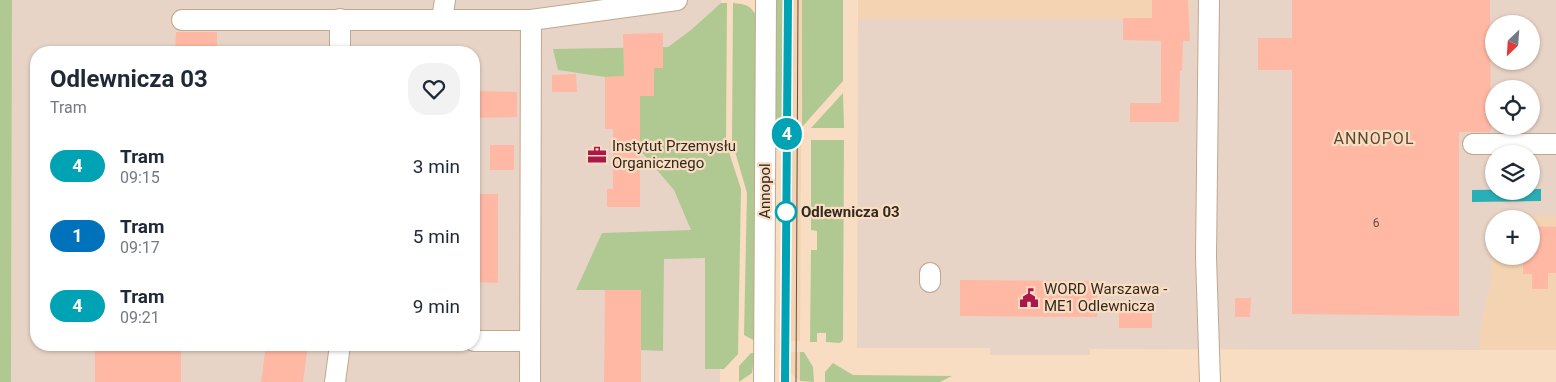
<!DOCTYPE html>
<html lang="en">
<head>
<meta charset="utf-8">
<style>
  :root { --surface:#fff; --page:#f2f2f3; --text:#1f2937; --muted:#747a83 }
  body { margin:0; font-family:Roboto,sans-serif; background:var(--page); color:var(--text); height:100vh; display:flex; flex-direction:column; font-size:19px; white-space:nowrap }
  * { box-sizing:border-box; margin:0 }
  p { font-size:16px; color:var(--muted) }
  .icon { flex:none; width:28px; height:28px; fill:none; stroke:currentColor; stroke-width:2; stroke-linecap:round; stroke-linejoin:round }
  .map { position:relative; flex:1; overflow:hidden }
  .sheet { position:absolute; left:30px; top:46px; width:450px; height:305px; display:flex; flex-direction:column; background:var(--surface); border-radius:20px; box-shadow:0 1px 4px #0004 }
  .sheet>* { flex:none }
  .badge { padding:0 10px; border-radius:16px; font-size:18px; line-height:32px }
  .needle { width:32px; rotate:205deg }
  .controls { position:absolute; left:1485px; top:15px; display:grid; gap:10px }
  .controls a { display:grid; place-items:center; width:55px; height:55px; border-radius:50%; background:var(--surface); box-shadow:0 1px 4px #0004; font-size:25px }
  .map>.badge { position:absolute; translate:-50% -50%; box-shadow:0 0 0 2px #fff }
  .round { display:grid; place-items:center; flex:none; width:52px; height:52px; border-radius:20px; background:var(--page) }
  .summary { display:flex; align-items:center; justify-content:space-between; height:85px; padding:0 20px }
  h1 { font-size:24px; font-weight:700; line-height:38px }
  ul { padding:0; list-style:none }
  li { display:flex; align-items:center; gap:15px; height:70px; padding:0 20px }
  li div { flex:1 }
  li b { display:block; font-size:19px }
  li em { font-style:normal }
  li .badge { min-width:55px; font-weight:700; text-align:center }
  .map>svg:first-child { display:block }
</style>
</head>
<body>
<div class="map">
<svg width="1556" height="382" viewBox="0 0 1556 382">
  <rect width="100%" height="100%" fill="#f8ddc2"/>
  <g fill="#e8d4c6" fill-rule="evenodd">
    <path d="M12,0H721L720,382H11ZM36,52H474V345H36Z"/>
    <path d="M1190,0H1556V216H1491V283L1480,331V350L1090,349V355H990V348H857L858,19H1190ZM1494,24H1531V61H1494ZM1494,89H1531V126H1494ZM1494,154H1531V191H1494Z"/>
  </g>
  <g fill="#f3d3b2" fill-rule="evenodd">
    <path d="M783,0H802L800,341H781Z"/>
    <path d="M858,0H1190L1191,19H858Z"/>
    <path d="M1491,216H1556V350H1480V331L1491,283ZM1494,219H1531V256H1494Z"/>
    <path d="M781,352H800V381L781,366Z"/>
  </g>
  <g fill="#b0c993">
    <path d="M0,0H12L11,382H0Z"/>
    <path d="M777,0H783L782,150L774,149Z"/>
    <path d="M802,0H843V81L802,127Z"/>
    <path d="M721,3H727L726,143L741,189L738,354L724,369H705V258L664,259L663,351L641,350V290H576L602,233L691,230L674,190L640,150V96L654,95V76L605,77L558,70L553,49L668,47L691,30Z"/>
    <path d="M733,3C745,4 751,5 756,16L755,341L744,335L747,193L732,141Z"/>
    <path d="M843,93L844,128H811Z"/>
    <path d="M811,140H844L843,340L840,343L826,342V333H817V342H810L811,250H817V231L811,230Z"/>
    <path d="M800,352H804L813,367L814,382L800,381Z"/>
    <path d="M751,353H755L752,373L739,382V366Z"/>
    <path d="M833,363L853,375L952,376L940,382H825V372Z"/>
  </g>
  <path fill="#2aafb7" d="M1541,189V201L1472,202V190Z"/>
  <g fill="#ffb8a4">
    <path d="M1152,0H1188L1190,41H1183L1182,71H1180L1179,122H1130V103H1161V41L1123,40V18H1152Z"/>
    <path d="M1292,0H1490L1491,132H1459V316L1292,314V70H1258V38H1292Z"/>
    <path d="M176,32H217V49H175Z"/>
    <path d="M663,33V68H654V96H640V207H607V189H613V129H605V77L624,76L623,34Z"/>
    <path d="M576,74L577,92H552V75Z"/>
    <path d="M474,91L517,92V117L474,118Z"/>
    <rect x="490" y="145" width="24" height="25"/>
    <path d="M474,194H498V283L474,282Z"/>
    <path d="M1531,226L1556,227V273H1548V289H1532V274H1523V256H1531Z"/>
    <path d="M960,280L1097,281V317L960,316Z"/>
    <path d="M605,290H641V382H604Z"/>
    <path d="M1235,298H1251L1250,317H1235Z"/>
    <rect x="1119" y="308" width="33" height="20"/>
    <rect x="95" y="345" width="86" height="37"/>
    <path d="M266,345H308L303,382H261Z"/>
  </g>
  <g fill="none" stroke-linecap="round" stroke-linejoin="round">
    <g stroke="#c1a78d" stroke-width="22">
      <g id="minor">
        <path d="M1209,0L1206,257L1210,382"/>
        <path d="M442,19L445,0"/>
        <path d="M182,20H531L677,0"/>
        <path d="M340,52V19"/>
        <path d="M1473,144H1556"/>
        <path d="M930,273V282"/>
        <path d="M474,341H530"/>
        <path d="M335,382L340,345"/>
        <path d="M530,382L531,20"/>
        <path d="M764,382L766,0"/>
      </g>
    </g>
    <use href="#minor" stroke="#fff" stroke-width="20"/>
    <g stroke="#5f5243" stroke-width="1">
      <path d="M785,382L788,0"/>
      <path d="M796,382L798,0"/>
    </g>
  </g>
  <g fill="none" stroke-linecap="round" stroke-linejoin="round">
    <g stroke="#fff" stroke-width="11">
      <path id="line" d="M785,382L788,0"/>
    </g>
    <use href="#line" stroke="#00a3b4" stroke-width="8"/>
  </g>
  <defs>
    <g id="office-bare" transform="scale(1.5)"><path d="M-6-3h4V-5.5h4V-3h4V5H-6ZM-1-4.5V-3h2v-1.5ZM-6 0V1H6V0Z" fill="#aa174b" stroke="#f8ddc2" stroke-width="2.5" paint-order="stroke"/></g>
    <g id="civic-bare" transform="scale(1.5)"><path d="M-.6-6.5H3V-4.5H.6V-3L4-1V1h2V6H-6V1h2V-1L-.6-3ZM-1.2 2.5V6h2.4V2.5Z" fill="#aa174b" stroke="#f8ddc2" stroke-width="2.5" paint-order="stroke"/></g>
  </defs>
  <g fill-rule="evenodd">
    <use href="#office-bare" x="597" y="155"/>
    <use href="#civic-bare" x="1029" y="298"/>
  </g>
  <circle fill="#fff" stroke="#00a3b4" stroke-width="2.5" cx="786" cy="212" r="10"/>
  <g text-anchor="middle" dominant-baseline="central" stroke-width="4.5" stroke-linejoin="round" paint-order="stroke">
    <g font-size="12" fill="#664d40">
      <text x="1376" y="223">6</text>
    </g>
    <g font-size="15" fill="#33291e" stroke="#f8ddc2" text-anchor="start">
      <text x="612" y="146">Instytut Przemysłu<tspan x="612" dy="17">Organicznego</tspan></text>
      <text x="1044" y="289">WORD Warszawa -<tspan x="1044" dy="17">ME1 Odlewnicza</tspan></text>
    </g>
    <g font-size="15" fill="#33291e" stroke="#f8ddc2">
      <text transform="translate(765 191) rotate(-90)">Annopol</text>
    </g>
    <g font-size="15" font-weight="bold" fill="#33291e" stroke="#f8ddc2" text-anchor="start">
      <text x="801" y="212">Odlewnicza 03</text>
    </g>
    <g font-size="16" letter-spacing="1" fill="#5d4730" stroke="#f8ddc2">
      <text x="1374" y="138">ANNOPOL</text>
    </g>
  </g>
</svg>
<div class="controls">
<a><svg class="needle" viewBox="-14 -14 28 28"><path d="M0-13l5 13h-10z" fill="#e53935"/><path d="M0 13l5-13h-10z" fill="#747a83"/></svg></a>
<a><svg class="icon" aria-label="locate" viewBox="0 0 24 24"><circle cx="12" cy="12" r="6"/><path d="M12 2v4M12 18v4M2 12h4M18 12h4"/></svg></a>
<a><svg class="icon" aria-label="layers" viewBox="0 0 24 24"><path d="M12 4l9 5-9 5-9-5zM3 14l9 5 9-5"/></svg></a>
<a>+</a>
</div>
<b class="badge" style="left:787px;top:134px;background:#00a3b4;color:#fff">4</b>
<section class="sheet">
<div class="summary"><div><h1>Odlewnicza 03</h1><p>Tram</p></div><a class="round"><svg class="icon" aria-label="heart" viewBox="0 0 24 24"><path d="M12 20l-8-8c-3-5 5-10 8-4 3-6 11-1 8 4z"/></svg></a></div>
<ul>
<li><span class="badge" style="background:#00a3b4;color:#fff">4</span><div><b>Tram</b><p>09:15</p></div><em>3 min</em></li>
<li><span class="badge" style="background:#0072bc;color:#fff">1</span><div><b>Tram</b><p>09:17</p></div><em>5 min</em></li>
<li><span class="badge" style="background:#00a3b4;color:#fff">4</span><div><b>Tram</b><p>09:21</p></div><em>9 min</em></li>
</ul>
</section>
</div>
</body>
</html>
